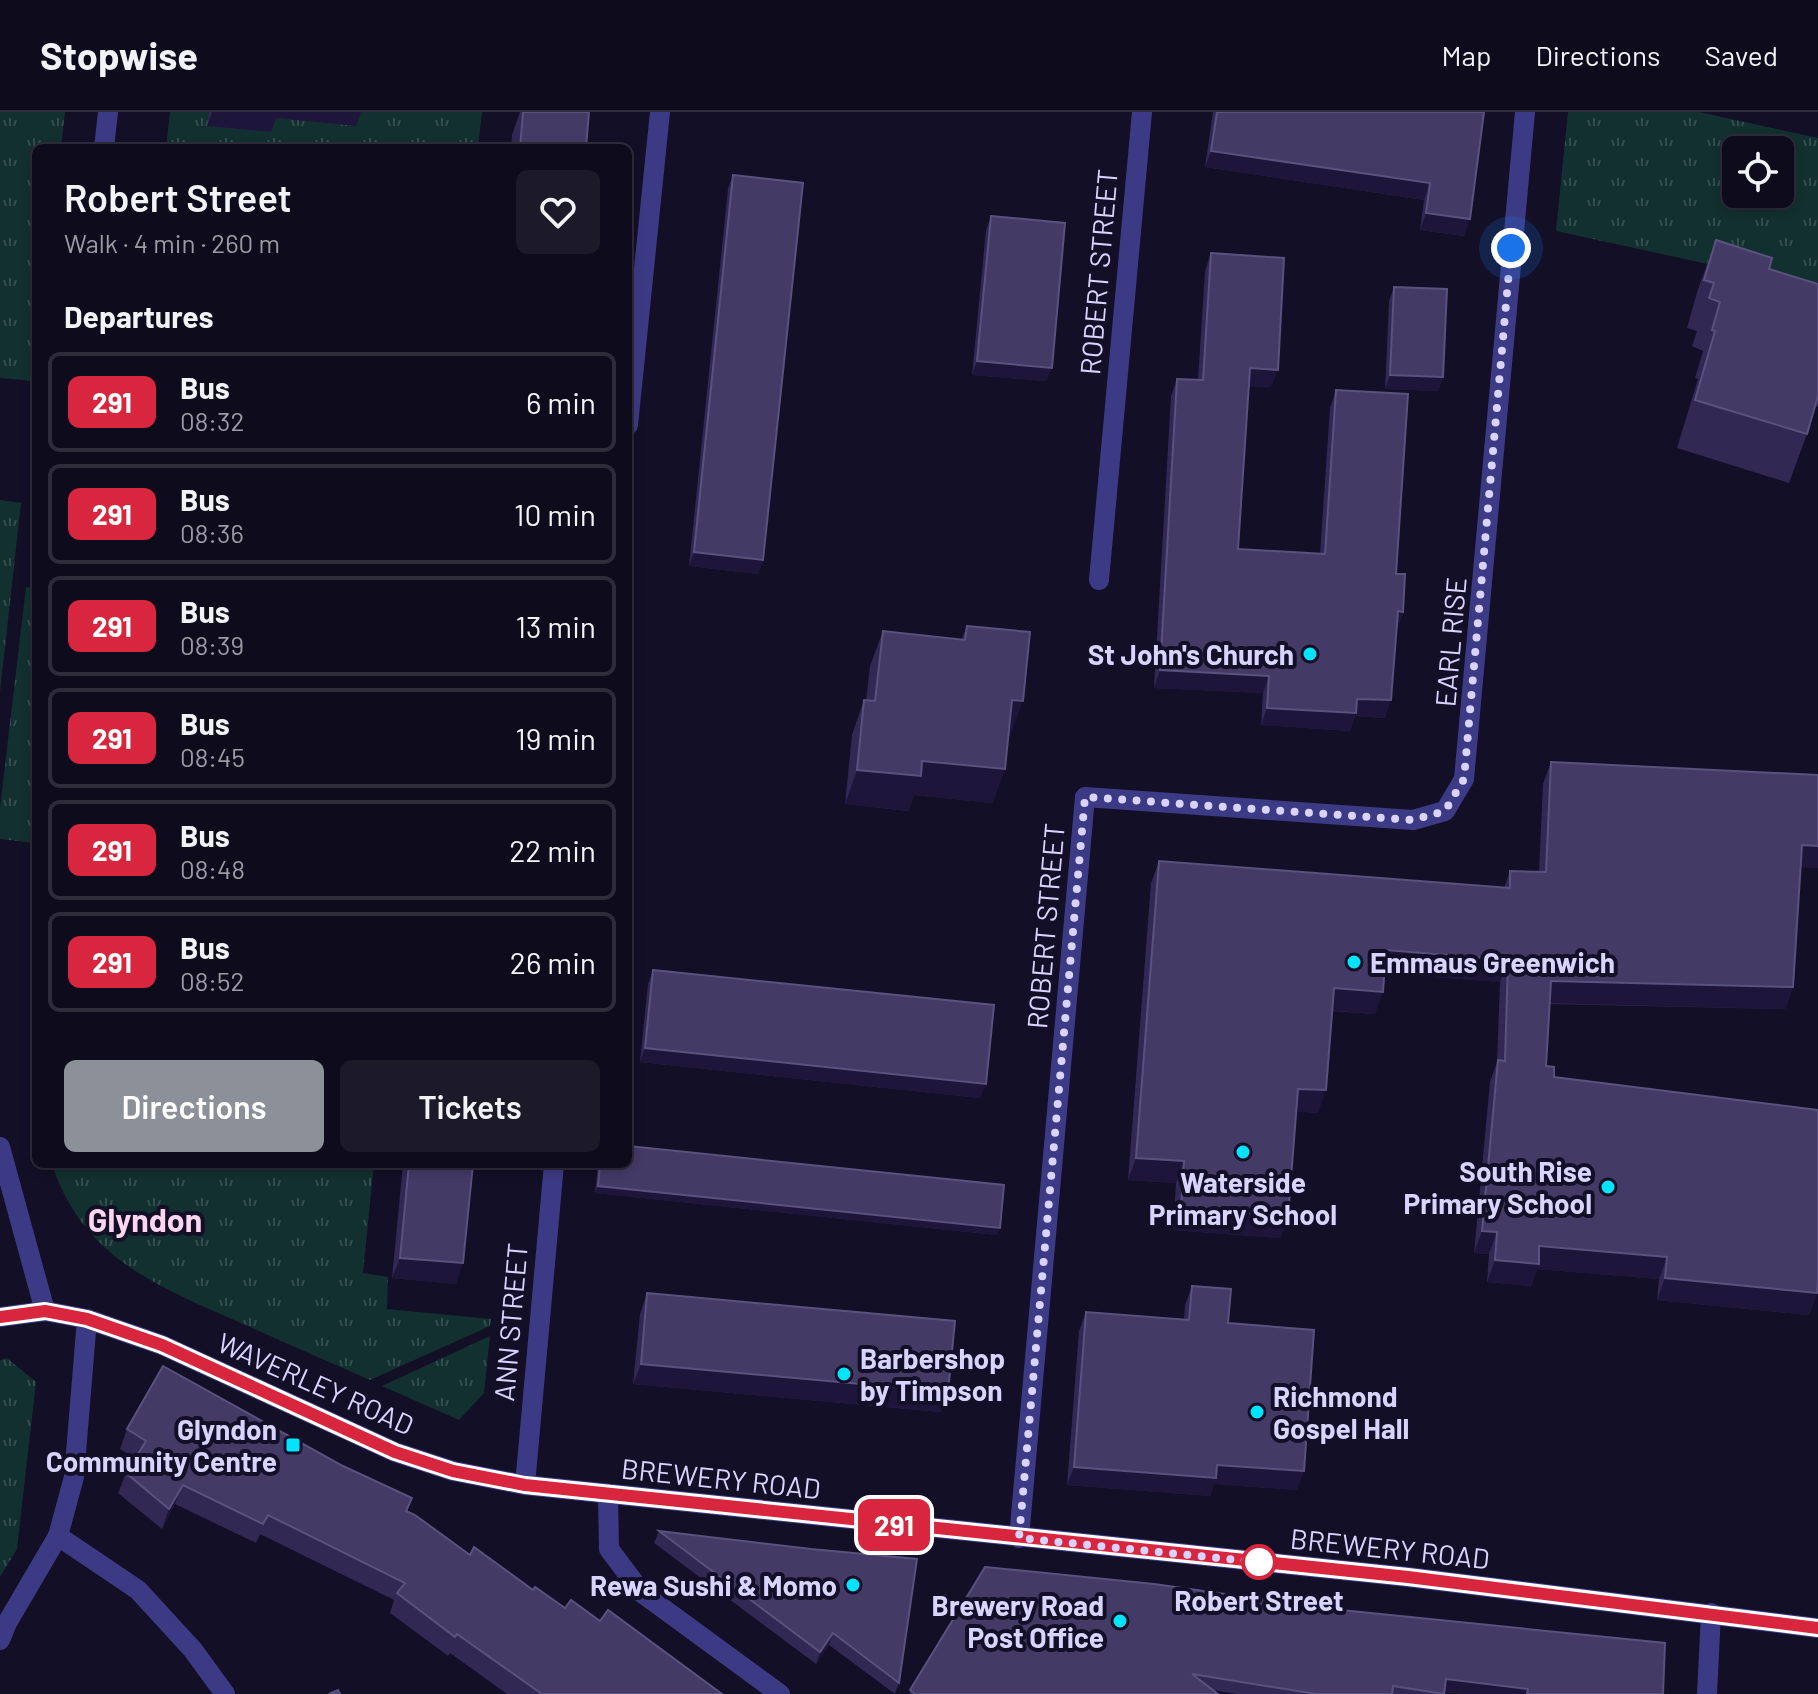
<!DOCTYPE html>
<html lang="en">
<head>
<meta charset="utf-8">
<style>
  :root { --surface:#0e0b1c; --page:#1c1929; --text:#f1f3f6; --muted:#9b9ba3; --line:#2e2b3b; --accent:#8c9099 }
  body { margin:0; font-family:Barlow,sans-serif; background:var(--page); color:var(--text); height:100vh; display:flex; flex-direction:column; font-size:30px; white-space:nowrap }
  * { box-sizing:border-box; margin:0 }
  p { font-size:26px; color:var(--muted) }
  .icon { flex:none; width:44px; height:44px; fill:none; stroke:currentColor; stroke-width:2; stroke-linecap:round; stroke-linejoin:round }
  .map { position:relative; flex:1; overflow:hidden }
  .details { position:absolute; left:32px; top:32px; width:600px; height:1024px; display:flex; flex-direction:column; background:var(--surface); border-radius:12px; box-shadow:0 4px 12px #0003,0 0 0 2px var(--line) }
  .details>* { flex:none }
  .badge { padding:0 16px; border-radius:12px; font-size:28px; line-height:52px }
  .controls { position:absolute; left:1722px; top:24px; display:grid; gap:16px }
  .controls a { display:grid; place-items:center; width:72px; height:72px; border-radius:12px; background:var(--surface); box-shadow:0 4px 12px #0003,0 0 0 2px var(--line); font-size:40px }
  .you { position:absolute; width:40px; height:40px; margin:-20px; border:6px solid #fff; border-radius:50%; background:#1a73e8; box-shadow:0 0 0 12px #1a73e833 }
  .map>.badge { position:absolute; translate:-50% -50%; box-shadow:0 0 0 4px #fff }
  h2 { padding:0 32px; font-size:30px; line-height:72px }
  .round { display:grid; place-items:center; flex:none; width:84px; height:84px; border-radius:12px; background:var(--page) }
  .head { display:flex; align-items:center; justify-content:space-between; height:136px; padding:0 32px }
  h1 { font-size:38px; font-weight:600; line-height:60px }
  .cta { display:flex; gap:16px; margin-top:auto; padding:16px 32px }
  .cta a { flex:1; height:92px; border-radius:12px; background:var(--accent); color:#fff; font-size:32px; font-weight:600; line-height:92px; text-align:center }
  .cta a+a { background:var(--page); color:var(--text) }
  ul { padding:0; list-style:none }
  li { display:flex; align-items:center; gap:24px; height:100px; margin:0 16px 12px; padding:0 16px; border:4px solid var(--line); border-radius:12px }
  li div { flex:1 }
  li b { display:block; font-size:30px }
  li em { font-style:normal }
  li .badge { min-width:88px; font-weight:700; text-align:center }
  header { display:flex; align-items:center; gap:48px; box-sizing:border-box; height:112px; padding:0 40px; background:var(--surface); border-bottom:2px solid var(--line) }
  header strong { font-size:38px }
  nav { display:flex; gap:44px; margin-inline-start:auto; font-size:28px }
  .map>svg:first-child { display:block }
</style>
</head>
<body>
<header>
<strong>Stopwise</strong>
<nav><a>Map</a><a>Directions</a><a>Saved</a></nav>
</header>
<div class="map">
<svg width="1818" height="1582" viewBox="0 0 1818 1582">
  <defs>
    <pattern id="grass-tufts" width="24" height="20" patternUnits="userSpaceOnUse" patternTransform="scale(2)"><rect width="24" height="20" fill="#12302f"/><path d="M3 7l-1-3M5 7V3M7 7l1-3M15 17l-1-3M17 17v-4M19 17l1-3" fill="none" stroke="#344d4e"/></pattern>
  </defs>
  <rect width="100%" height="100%" fill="#130f26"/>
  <g fill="url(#grass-tufts)" fill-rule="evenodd">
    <path d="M0,0H65L61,36H36L35,269L0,266Z"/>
    <path d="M170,0H482L478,36H166Z"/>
    <path d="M1568,0H1699L1818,26V176L1556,119ZM1736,38H1780V82H1736Z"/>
    <path d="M0,388L21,391L0,580Z"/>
    <path d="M26,475L36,477V731L0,727V696Z"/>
    <path d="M52,1052H374L363,1161L388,1165L387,1197L491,1207L490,1214L370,1268C327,1249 284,1230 241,1211C159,1175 82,1146 52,1052Z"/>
    <path d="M490,1224L484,1281L459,1308L382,1274Z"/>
    <path d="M7,1246L36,1270L17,1437L0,1465V1248Z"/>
  </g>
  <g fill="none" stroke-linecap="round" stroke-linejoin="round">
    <g stroke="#3d3a85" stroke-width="20">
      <path d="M104,36L108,0"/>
      <path d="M628,313L660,0"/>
      <path d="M1099,468L1142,0"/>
      <path d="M0,1035L45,1199"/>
      <path d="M0,1205L45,1199L87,1207L162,1233L395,1340L453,1359L525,1373L1408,1465L1818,1516"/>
      <path d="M525,1373L554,1052"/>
      <path d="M608,1382L609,1437L642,1481L780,1582"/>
      <path d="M58,1424L138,1478L193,1538L225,1582"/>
      <path d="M1019,1426L1085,685L1413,708L1445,699L1464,667L1525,0"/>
      <path d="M0,1528L7,1511L58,1424L74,1365L87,1207"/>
      <path d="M1707,1582L1711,1501"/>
    </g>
  </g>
  <g fill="#312854">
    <path d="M209,0H361L356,14L276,6L271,20L207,14Z"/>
    <path d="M520,0H589L586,36H511L512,23Z"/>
    <path d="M1213,0H1484L1464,124L1420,118L1424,88L1205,55Z"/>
    <path d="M733,63L763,448L758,462L689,454L728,77Z"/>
    <path d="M991,104L1047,269L972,263L986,118Z"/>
    <path d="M1716,128L1769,157L1818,172V295L1815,294L1807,322L1789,371L1677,336L1698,267L1695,266L1703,239L1692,234L1697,219L1687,216L1698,177Z"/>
    <path d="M1211,141L1271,275L1249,274L1238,437L1320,442L1330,296L1336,278L1396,462L1403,500L1397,517L1385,606L1355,604L1350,619L1261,613L1263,581L1154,576L1171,284L1177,267L1198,268L1205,159Z"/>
    <path d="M1394,175L1443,265L1438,279L1385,277L1389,189Z"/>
    <path d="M967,514L1010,624L1008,623L1005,657L992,691L914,683L908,699L845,692L852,623L864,588L866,589L870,554L883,519L961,528Z"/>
    <path d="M1551,650L1818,756L1801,755L1793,875L1785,897L1550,892L1546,954L1554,965L1817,1181L1809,1203L1657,1188L1659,1167L1537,1157L1531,1174L1487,1170L1489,1142L1474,1141L1490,970L1497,950L1500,870L1384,861L1375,902L1332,899L1318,1001L1296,999L1288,1104L1280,1126L1173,1118L1176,1071L1128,1068L1151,771L1159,749L1504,776L1510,759H1539L1543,672Z"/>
    <path d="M653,858L980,986L640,950L648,872Z"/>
    <path d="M403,1052H473L456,1172L392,1166Z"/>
    <path d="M598,1052H628L997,1123L595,1081Z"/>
    <path d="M1192,1174L1228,1211L1297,1378L1214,1372L1210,1384L1067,1373L1079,1219L1086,1200L1184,1207L1185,1193Z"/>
    <path d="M647,1181L948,1280L941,1300L633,1272L640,1202Z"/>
    <path d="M127,1317L343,1354L412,1386L407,1400L470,1443L565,1496L600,1509L722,1582H507L450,1541L448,1544L390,1501L394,1488L260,1422L256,1431L175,1392L162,1417L118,1381L126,1361L135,1346L120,1337Z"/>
    <path d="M659,1419L811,1437L899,1571L895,1582L829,1533L816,1552L654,1431Z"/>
    <path d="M985,1455L1663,1582H1466L1444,1580L1443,1582H1236L1213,1578L1218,1582H909Z"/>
  </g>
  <g fill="#1d163a">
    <path d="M212,0H361L356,14L276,6L271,20L207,14Z"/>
    <path d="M1211,39L1430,71L1424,88L1205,55Z"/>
    <path d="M1426,101L1470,107L1464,124L1420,118Z"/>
    <path d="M977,249L1052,256L1047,269L972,263Z"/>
    <path d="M1250,256L1278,258L1271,275L1244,274Z"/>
    <path d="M1390,263L1443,265L1438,279L1385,277Z"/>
    <path d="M694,440L763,448L758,462L689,454Z"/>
    <path d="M1398,499L1403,500L1397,517Z"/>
    <path d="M1160,558L1269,564L1263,581L1154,576Z"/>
    <path d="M1357,587L1391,588L1385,606L1355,604L1350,619L1261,613L1267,596Z"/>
    <path d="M1012,588L1023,589L1010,624L999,622Z"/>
    <path d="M922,649L1005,657L992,691L914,683L908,699L845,692L857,658Z"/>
    <path d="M1802,733L1818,734V756L1794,755Z"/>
    <path d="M1386,838L1508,848L1500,870L1378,861Z"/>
    <path d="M1551,869L1793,875L1785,897L1543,891Z"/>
    <path d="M1334,876L1383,880L1375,902L1326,898Z"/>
    <path d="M645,936L986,972L980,986L640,950Z"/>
    <path d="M1298,977L1326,978L1318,1001L1290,999Z"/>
    <path d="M1136,1046L1184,1049L1176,1071L1128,1068Z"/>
    <path d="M598,1074L1000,1116L997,1123L595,1081Z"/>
    <path d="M1181,1096L1288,1104L1280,1126L1173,1118Z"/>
    <path d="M1482,1119L1497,1120L1489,1142L1474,1141Z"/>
    <path d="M1539,1134L1667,1145L1659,1167L1537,1157L1531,1174L1487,1170L1495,1148Z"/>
    <path d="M400,1146L463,1151L456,1172L392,1166Z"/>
    <path d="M1665,1166L1817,1181L1809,1203L1657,1188Z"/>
    <path d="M641,1252L948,1280L941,1300L633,1272Z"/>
    <path d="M1217,1353L1304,1359L1297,1378L1214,1372L1210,1384L1067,1373L1074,1355Z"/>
    <path d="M183,1373L175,1392L162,1417L169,1397Z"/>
    <path d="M833,1521L829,1533L816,1552L820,1540Z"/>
    <path d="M1446,1567L1485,1571L1528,1577L1526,1582H1466L1441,1579Z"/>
  </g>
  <g fill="#433a66" stroke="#5a527e" stroke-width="2">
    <path d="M523,0H589L586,36H520Z"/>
    <path d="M1217,0H1484L1470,107L1426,101L1430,71L1211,39Z"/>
    <path d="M733,63L803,71L763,448L694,440Z"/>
    <path d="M991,104L1065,111L1052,256L977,249Z"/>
    <path d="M1716,128L1772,146L1769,157L1818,172V284L1807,322L1695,288L1715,219L1712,218L1720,190L1709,186L1714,171L1704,168Z"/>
    <path d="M1211,141L1284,146L1278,258L1250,256L1238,437L1325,442L1336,278L1408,282L1396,462H1405L1403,500L1398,499L1391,588L1357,587L1356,601L1267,596L1269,564L1160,558L1177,267L1203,268Z"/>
    <path d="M1394,175L1447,177L1443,265L1390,263Z"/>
    <path d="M967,514L1030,520L1023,589L1012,588L1005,657L922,649L921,664L857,658L864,588L875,589L883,519L965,528Z"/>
    <path d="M1551,650L1818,663V734L1802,733L1793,875L1551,869L1546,954L1554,955V965L1818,998V1168L1817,1181L1665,1166L1667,1145L1539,1134V1152L1495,1148L1497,1120L1482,1119L1498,948L1505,949L1508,848L1386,838L1383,880L1334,876L1326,978L1298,977L1288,1104L1181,1096L1184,1049L1136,1046L1159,749L1510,776V759L1546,760Z"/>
    <path d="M653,858L994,893L986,972L645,936Z"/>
    <path d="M628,1034L1004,1073L1000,1116L598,1074L600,1052H628Z"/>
    <path d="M409,1052H473L463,1151L400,1146Z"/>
    <path d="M1192,1174L1231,1177L1228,1211L1314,1218L1304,1359L1217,1353L1216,1366L1074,1355L1086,1200L1189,1208Z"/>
    <path d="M647,1181L955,1209L948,1280L641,1252Z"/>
    <path d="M163,1254L343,1354L412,1386L406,1399L415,1403L470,1443L474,1435L533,1478L535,1475L565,1496L571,1488L600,1509L608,1498L722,1582H542L457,1522L455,1525L397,1481L405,1471L268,1403L263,1412L183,1373L169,1397L126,1361L146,1329L127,1317Z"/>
    <path d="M659,1419L811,1437L917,1447L899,1571L833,1521L820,1540Z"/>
    <path d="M985,1455L1154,1472L1341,1498L1665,1531L1663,1582H1527L1528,1577L1446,1567L1444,1582L1393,1574L1392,1582H1316L1192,1562L1218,1582H915L910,1578Z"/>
    <path d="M338,1578L340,1582H329Z"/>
  </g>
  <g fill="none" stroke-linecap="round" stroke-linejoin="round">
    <g stroke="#fff" stroke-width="18">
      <path id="line" d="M0,1205L45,1199L87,1207L162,1233L395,1340L453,1359L525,1373L1408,1465L1818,1516"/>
    </g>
    <use href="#line" stroke="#d7263d" stroke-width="12"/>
    <path stroke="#d9d4ff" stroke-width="8" stroke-dasharray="0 14.4" d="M1259,1450L1019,1426L1085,685L1413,708L1445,699L1464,667L1511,136"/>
  </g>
  <g fill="#00e5ff" stroke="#130f26" stroke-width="3">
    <circle cx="1310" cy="542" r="8"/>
    <circle cx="1354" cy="850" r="8"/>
    <circle cx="1243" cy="1040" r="8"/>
    <circle cx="1608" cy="1075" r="8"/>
    <circle cx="844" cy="1262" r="8"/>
    <circle cx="1257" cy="1300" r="8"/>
    <rect x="285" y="1325" width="16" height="16" rx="4"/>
    <circle cx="853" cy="1473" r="8"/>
    <circle cx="1120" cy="1509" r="8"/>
  </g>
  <circle fill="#fff" stroke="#d7263d" stroke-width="4" cx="1259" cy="1450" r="16"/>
  <g text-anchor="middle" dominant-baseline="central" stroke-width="8" stroke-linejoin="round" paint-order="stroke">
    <g font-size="28" fill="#d9d4ff" stroke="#130f26">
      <text transform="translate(1098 160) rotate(-85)">ROBERT STREET</text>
      <text transform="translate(1450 530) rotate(-85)">EARL RISE</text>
      <text transform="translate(1045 814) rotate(-85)">ROBERT STREET</text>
      <text transform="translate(510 1210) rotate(-85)">ANN STREET</text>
      <text transform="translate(316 1271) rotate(24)">WAVERLEY ROAD</text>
      <text transform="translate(721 1366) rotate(6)">BREWERY ROAD</text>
      <text transform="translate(1390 1436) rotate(6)">BREWERY ROAD</text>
    </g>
    <g font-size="28" font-weight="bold" fill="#d9d4ff" stroke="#130f26" text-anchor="end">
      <text x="1294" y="542">St John's Church</text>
      <text x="1370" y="850" text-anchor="start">Emmaus Greenwich</text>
      <text x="1592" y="1059">South Rise<tspan x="1592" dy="32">Primary School</tspan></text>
      <text x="1243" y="1070" text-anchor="middle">Waterside<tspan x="1243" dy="32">Primary School</tspan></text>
      <text x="860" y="1246" text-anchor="start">Barbershop<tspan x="860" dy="32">by Timpson</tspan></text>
      <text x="1273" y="1284" text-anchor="start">Richmond<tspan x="1273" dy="32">Gospel Hall</tspan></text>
      <text x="277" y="1317">Glyndon<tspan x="277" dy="32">Community Centre</tspan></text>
      <text x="837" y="1473">Rewa Sushi &amp; Momo</text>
      <text x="1104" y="1493">Brewery Road<tspan x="1104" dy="32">Post Office</tspan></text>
    </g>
    <g font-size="28" font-weight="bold" fill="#d9d4ff" stroke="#130f26">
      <text x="1259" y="1488">Robert Street</text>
    </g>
    <g font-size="32" font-weight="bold" fill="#ffd6f0" stroke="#130f26">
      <text x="145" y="1107">Glyndon</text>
    </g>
  </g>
</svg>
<div class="controls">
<a><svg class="icon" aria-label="locate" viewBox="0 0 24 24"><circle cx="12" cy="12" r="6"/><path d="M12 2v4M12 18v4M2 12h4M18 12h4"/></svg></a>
</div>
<div class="you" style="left:1511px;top:136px"></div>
<b class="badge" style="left:894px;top:1413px;background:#d7263d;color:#fff">291</b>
<section class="details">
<div class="head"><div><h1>Robert Street</h1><p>Walk · 4 min · 260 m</p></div><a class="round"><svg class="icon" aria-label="heart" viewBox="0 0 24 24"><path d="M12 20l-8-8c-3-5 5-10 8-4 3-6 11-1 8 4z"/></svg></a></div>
<h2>Departures</h2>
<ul>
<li><span class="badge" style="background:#d7263d;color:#fff">291</span><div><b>Bus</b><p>08:32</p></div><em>6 min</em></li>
<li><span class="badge" style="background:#d7263d;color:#fff">291</span><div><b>Bus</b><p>08:36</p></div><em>10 min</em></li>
<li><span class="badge" style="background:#d7263d;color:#fff">291</span><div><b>Bus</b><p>08:39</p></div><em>13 min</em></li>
<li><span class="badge" style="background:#d7263d;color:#fff">291</span><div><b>Bus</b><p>08:45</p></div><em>19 min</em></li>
<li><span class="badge" style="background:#d7263d;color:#fff">291</span><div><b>Bus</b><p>08:48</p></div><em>22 min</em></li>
<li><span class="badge" style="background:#d7263d;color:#fff">291</span><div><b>Bus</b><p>08:52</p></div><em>26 min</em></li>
</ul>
<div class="cta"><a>Directions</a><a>Tickets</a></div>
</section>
</div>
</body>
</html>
